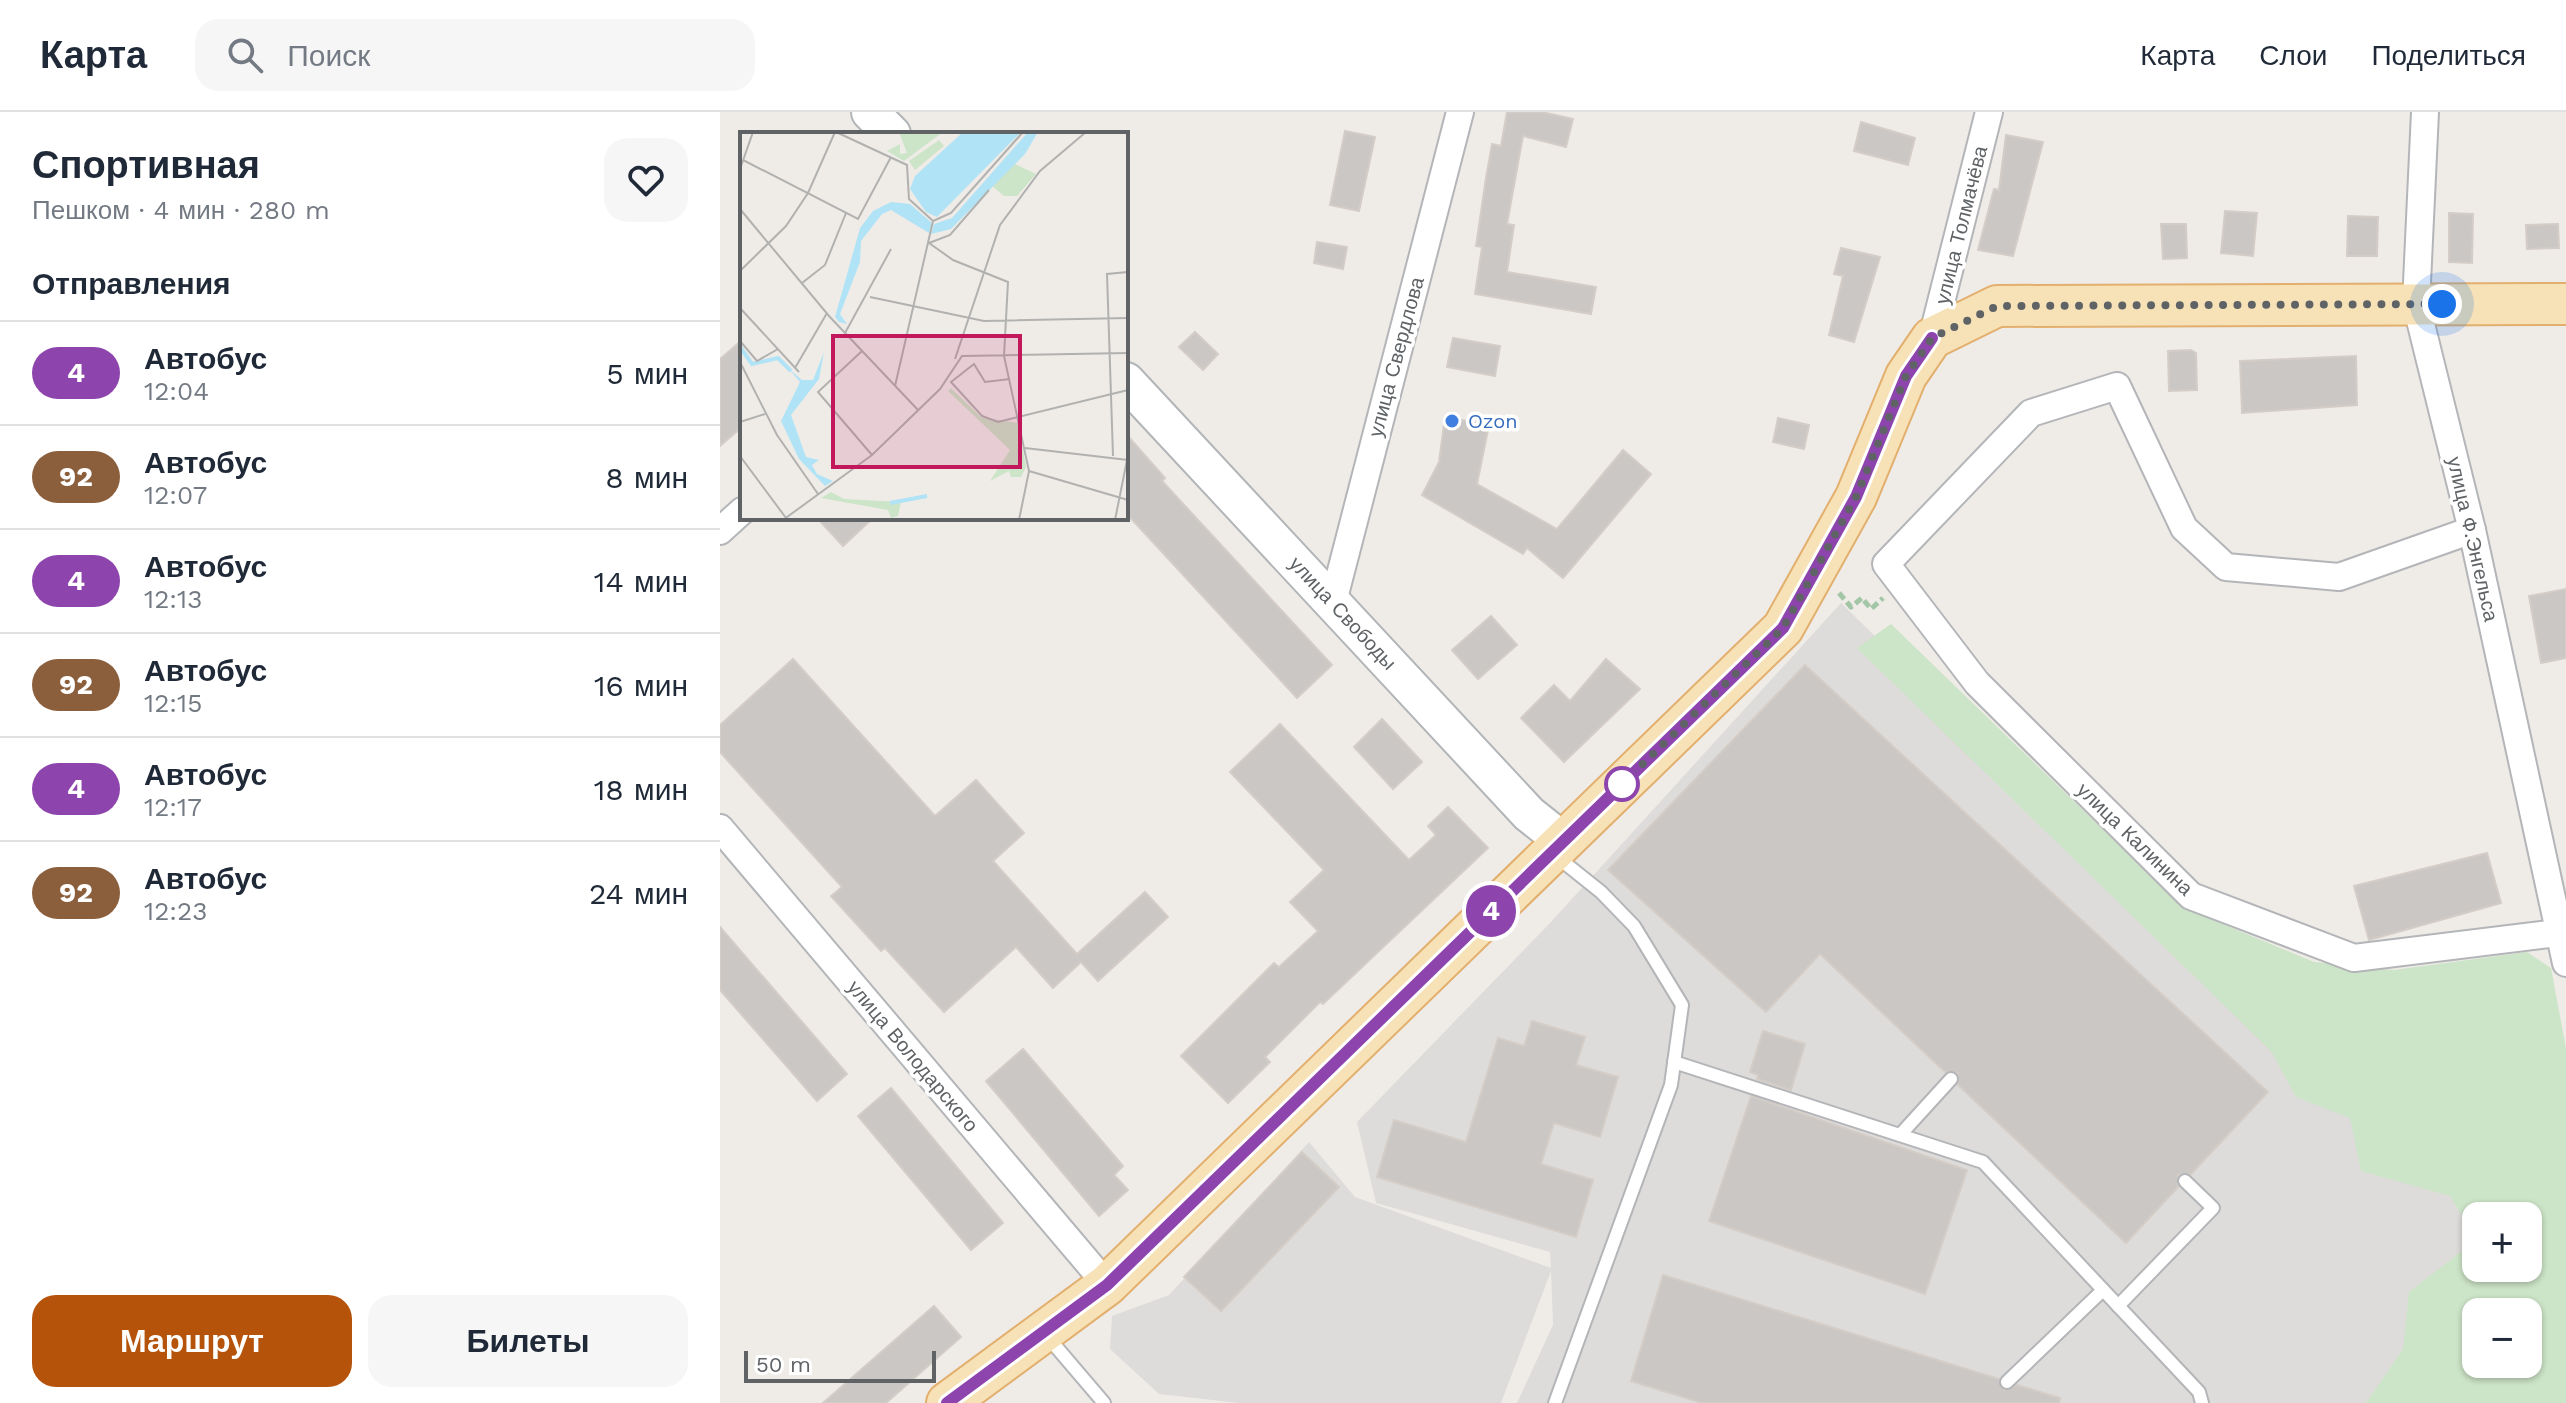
<!DOCTYPE html>
<html lang="ru">
<head>
<meta charset="utf-8">
<style>
  :root { --surface:#fff; --page:#f6f6f7; --text:#1f2937; --muted:#747a83; --line:#e0e1e3; --accent:#b45309 }
  body { margin:0; font-family:"Work Sans",sans-serif; background:var(--page); color:var(--text); height:100vh; display:flex; flex-direction:column; font-size:30px; white-space:nowrap }
  * { box-sizing:border-box; margin:0 }
  p { font-size:26px; color:var(--muted) }
  .icon { flex:none; width:44px; height:44px; fill:none; stroke:currentColor; stroke-width:2; stroke-linecap:round; stroke-linejoin:round }
  .map { position:relative; flex:1; overflow:hidden }
  .side { display:flex; flex-direction:column; background:var(--surface); width:720px }
  .side>* { flex:none }
  .badge { padding:0 16px; border-radius:26px; font-size:28px; line-height:52px }
  .fabs { position:absolute; left:1742px; top:1090px; display:grid; gap:16px }
  .fabs a { display:grid; place-items:center; width:80px; height:80px; border-radius:16px; background:var(--surface); box-shadow:0 2px 6px #0004; font-size:40px }
  .scale { position:absolute; left:24px; bottom:20px; width:192px; box-sizing:border-box; padding-left:8px; border:4px solid #5f6366; border-top:0; font-size:22px; line-height:28px; white-space:nowrap; color:#5f6366; -webkit-text-stroke:6px #fff; paint-order:stroke }
  .you { position:absolute; width:40px; height:40px; margin:-20px; border:6px solid #fff; border-radius:50%; background:#1a73e8; box-shadow:0 0 0 12px #1a73e833 }
  .map>.badge { position:absolute; translate:-50% -50%; box-shadow:0 0 0 4px #fff }
  h2 { padding:0 32px; font-size:30px; line-height:72px }
  .round { display:grid; place-items:center; flex:none; width:84px; height:84px; border-radius:24px; background:var(--page) }
  .overview { display:flex; align-items:center; justify-content:space-between; height:136px; padding:0 32px }
  h1 { font-size:38px; font-weight:600; line-height:60px }
  .primary-button { display:flex; gap:16px; margin-top:auto; padding:16px 32px }
  .primary-button a { flex:1; height:92px; border-radius:24px; background:var(--accent); color:#fff; font-size:32px; font-weight:600; line-height:92px; text-align:center }
  .primary-button a+a { background:var(--page); color:var(--text) }
  ul { padding:0; list-style:none }
  li { display:flex; align-items:center; gap:24px; height:104px; padding:0 32px; border-top:2px solid var(--line) }
  li div { flex:1 }
  li b { display:block; font-size:30px }
  li em { font-style:normal }
  li .badge { min-width:88px; font-weight:700; text-align:center }
  header { display:flex; align-items:center; gap:48px; box-sizing:border-box; height:112px; padding:0 40px; background:var(--surface); border-bottom:2px solid var(--line) }
  header strong { font-size:38px }
  nav { display:flex; gap:44px; margin-inline-start:auto; font-size:28px }
  .search { width:560px; height:72px; background:var(--page); display:flex; align-items:center; gap:20px; box-sizing:border-box; padding:0 28px; border-radius:24px; color:var(--muted); font-size:30px }
  main { display:flex; flex:1; min-height:0 }
  .map>svg:first-child { display:block }
</style>
</head>
<body>
<header>
<strong>Карта</strong>
<div class="search"><svg class="icon" aria-label="search" viewBox="0 0 24 24"><circle cx="10" cy="10" r="6"/><path d="M15 15l6 6"/></svg>Поиск</div>
<nav><a>Карта</a><a>Слои</a><a>Поделиться</a></nav>
</header>
<main>
<section class="side">
<div class="overview"><div><h1>Спортивная</h1><p>Пешком · 4 мин · 280 m</p></div><a class="round"><svg class="icon" aria-label="heart" viewBox="0 0 24 24"><path d="M12 20l-8-8c-3-5 5-10 8-4 3-6 11-1 8 4z"/></svg></a></div>
<h2>Отправления</h2>
<ul>
<li><span class="badge" style="background:#8e44ad;color:#fff">4</span><div><b>Автобус</b><p>12:04</p></div><em>5 мин</em></li>
<li><span class="badge" style="background:#8b5e3c;color:#fff">92</span><div><b>Автобус</b><p>12:07</p></div><em>8 мин</em></li>
<li><span class="badge" style="background:#8e44ad;color:#fff">4</span><div><b>Автобус</b><p>12:13</p></div><em>14 мин</em></li>
<li><span class="badge" style="background:#8b5e3c;color:#fff">92</span><div><b>Автобус</b><p>12:15</p></div><em>16 мин</em></li>
<li><span class="badge" style="background:#8e44ad;color:#fff">4</span><div><b>Автобус</b><p>12:17</p></div><em>18 мин</em></li>
<li><span class="badge" style="background:#8b5e3c;color:#fff">92</span><div><b>Автобус</b><p>12:23</p></div><em>24 мин</em></li>
</ul>
<div class="primary-button"><a>Маршрут</a><a>Билеты</a></div>
</section>
<div class="map">
<svg width="1846" height="1291" viewBox="0 0 1846 1291">
  <rect width="100%" height="100%" fill="#efece8"/>
  <path fill="#dedcda" fill-rule="evenodd" d="M1121,491L1569,926L1846,997V1291H797L833,1213L831,1159L781,1291H519L439,1282L390,1237L392,1204L449,1183L589,1030L635,1085L831,1156L830,1140L656,1091L637,1010L830,811ZM1756,1104H1808V1156H1756ZM1756,1200H1808V1252H1756Z"/>
  <path fill="#cce4c7" fill-rule="evenodd" d="M1171,512L1464,796L1594,850L1674,858L1807,840L1831,856L1846,936V1291H1646L1683,1237L1689,1180L1756,1128V1156H1808V1104H1756V1127L1730,1084L1641,1059L1630,1006L1576,985L1551,939L1137,536ZM1756,1200H1808V1252H1756Z"/>
  <g fill="#cbc7c4" stroke="#d4cdc7" stroke-width="2">
    <path d="M787,0H822L853,7L846,35L803,24L787,112L794,113L787,160L876,175L871,202L755,182L762,135L756,134L766,66L772,32L781,34Z"/>
    <path d="M1141,10L1195,26L1188,53L1134,39Z"/>
    <path d="M625,19L655,25L639,99L610,93Z"/>
    <path d="M1286,23L1323,30L1293,144L1258,138L1274,77L1279,78Z"/>
    <path d="M1505,99L1537,101L1533,144L1501,141Z"/>
    <path d="M1729,101L1753,102L1752,151L1729,150Z"/>
    <path d="M1628,104L1658,105L1657,144H1627Z"/>
    <path d="M1441,112H1466L1467,146L1443,147Z"/>
    <path d="M1838,112L1839,136L1807,137L1806,113Z"/>
    <path d="M597,130L627,135L623,157L594,151Z"/>
    <path d="M1121,136L1160,145L1134,230L1109,223L1123,164L1114,162Z"/>
    <path d="M475,220L498,242L483,258L459,235Z"/>
    <path d="M733,226L780,234L775,264L727,255Z"/>
    <path d="M22,228V315L0,334V247Z"/>
    <path d="M1471,238L1476,241L1477,278L1449,279L1448,239Z"/>
    <path d="M1636,244L1637,293L1522,301L1520,249Z"/>
    <path d="M725,305L769,313L757,372L837,417L903,338L931,362L843,466L807,436L803,442L702,383L719,350Z"/>
    <path d="M1058,306L1089,313L1084,337L1053,330Z"/>
    <path d="M406,322L445,366L442,369L612,553L577,586L406,401Z"/>
    <path d="M97,406H153L123,434Z"/>
    <path d="M1846,477V546L1821,551L1809,484Z"/>
    <path d="M771,504L797,533L758,567L732,538Z"/>
    <path d="M73,547L215,704L256,668L304,721L273,749L357,842L425,780L448,805L378,869L361,850L333,876L296,835L224,900L165,836L161,839L111,784L122,775L0,640V613Z"/>
    <path d="M886,547L920,577L844,650L801,606L834,573L850,589Z"/>
    <path d="M1085,553L1548,980L1471,1062L1458,1063V1075L1406,1131L1238,973V961L1225,960L1100,842L1046,900L888,758Z"/>
    <path d="M662,607L702,650L673,677L634,635Z"/>
    <path d="M560,612L689,748L716,723L708,714L728,695L768,736L603,892L600,890L545,945L550,950L508,991L461,944L554,851L559,855L598,819L570,790L604,758L510,660Z"/>
    <path d="M1767,741L1781,791L1649,828L1634,774Z"/>
    <path d="M0,815L127,962L97,989L0,878Z"/>
    <path d="M812,909L865,925L856,953L898,965L880,1025L834,1011L821,1052L873,1068L856,1125L657,1065L674,1008L746,1030L778,926L804,934Z"/>
    <path d="M1043,919L1085,932L1071,978L1037,967L1038,963L1030,960Z"/>
    <path d="M303,937L403,1054L394,1063L408,1078L379,1104L266,969Z"/>
    <path d="M171,976L283,1111L251,1138L138,1004Z"/>
    <path d="M1031,984L1247,1058L1205,1182L989,1109Z"/>
    <path d="M582,1040L619,1075L501,1199L464,1165Z"/>
    <path d="M943,1163L1279,1267L1284,1278L1297,1273L1340,1286L1339,1291H982L911,1269Z"/>
    <path d="M214,1194L241,1225L166,1291H103Z"/>
  </g>
  <g fill="none" stroke-linecap="round" stroke-linejoin="round">
    <g stroke="#b3b5b8" stroke-width="16">
      <g id="service">
        <path d="M954,950L1263,1050L1479,1280L1482,1291"/>
        <path d="M1180,1023L1231,967"/>
        <path d="M1398,1194L1493,1096L1465,1069"/>
        <path d="M326,1223L384,1291"/>
        <path d="M1287,1270L1383,1178"/>
        <path d="M835,1291L951,973L962,893L914,814L881,780L836,744"/>
      </g>
    </g>
    <g stroke="#b3b5b8" stroke-width="30">
      <g id="minor">
        <path d="M1705,0L1696,192L1752,418L1846,851"/>
        <path d="M1212,226L1269,0"/>
        <path d="M1752,418L1619,465L1506,455L1464,416L1397,274L1311,301L1166,452L1257,571L1471,784L1634,846L1846,820"/>
        <path d="M0,419L22,399"/>
        <path d="M613,490L740,0"/>
        <path d="M0,716L387,1173"/>
      </g>
    </g>
    <g stroke="#b2b5b8" stroke-width="40">
      <g id="secondary">
        <path d="M150,0L172,22"/>
        <path d="M406,269L809,702L843,729"/>
      </g>
    </g>
    <g stroke="#e3af6e" stroke-width="44">
      <path id="primary" d="M227,1291L387,1173L1063,516L1136,385L1186,264L1212,226L1277,194L1846,192"/>
    </g>
    <path stroke="#a3c6a7" stroke-width="5" stroke-dasharray="8 4" stroke-linecap="butt" d="M1119,481L1131,495L1142,486L1151,497L1163,486"/>
    <use href="#service" stroke="#fff" stroke-width="12"/>
    <use href="#minor" stroke="#fff" stroke-width="26"/>
    <use href="#secondary" stroke="#fff" stroke-width="36"/>
    <use href="#primary" stroke="#f6e2b6" stroke-width="40"/>
  </g>
  <g fill="none" stroke-linecap="round" stroke-linejoin="round">
    <g stroke="#fff" stroke-width="18">
      <path id="line" d="M227,1291L387,1173L1063,516L1136,385L1186,264L1212,226"/>
    </g>
    <use href="#line" stroke="#8e44ad" stroke-width="12"/>
    <path stroke="#5f6366" stroke-width="8" stroke-dasharray="0 14.4" d="M902,672L1063,516L1136,385L1186,264L1212,226L1277,194L1722,192"/>
  </g>
  <circle fill="#3f7fe0" stroke="#fff" stroke-width="3" cx="732" cy="309" r="8"/>
  <circle fill="#fff" stroke="#8e44ad" stroke-width="4" cx="902" cy="672" r="16"/>
  <g text-anchor="middle" dominant-baseline="central" stroke-width="7" stroke-linejoin="round" paint-order="stroke">
    <g font-size="20" fill="#5f6366" stroke="#fff">
      <text transform="translate(1241 113) rotate(-76)">улица Толмачёва</text>
      <text transform="translate(676 245) rotate(-75)">улица Свердлова</text>
      <text transform="translate(1753 427) rotate(77)">улица Ф.Энгельса</text>
      <text transform="translate(623 501) rotate(47)">улица Свободы</text>
      <text transform="translate(1415 727) rotate(44)">улица Калинина</text>
      <text transform="translate(193 944) rotate(50)">улица Володарского</text>
    </g>
    <g font-size="20" fill="#366cbe" stroke="#fff" text-anchor="start">
      <text x="748" y="309">Ozon</text>
    </g>
  </g>
  <g transform="translate(20 20)">
    <rect width="388" height="388" fill="#efece8"/>
    <path d="M159,0H203L164,29L147,19L160,12V22L167,21ZM199,8L204,14L175,38L169,29ZM273,31L296,42L277,64H264L251,53ZM211,256L241,285L278,291L286,335L281,345H271L269,339L250,349L270,318L208,259ZM91,360L104,367L161,370L158,384L151,386L148,378L81,366Z" fill="#cce4c7"/>
    <path d="M223,0H281L197,85L186,80L170,57L175,44ZM288,0H298L285,22L211,97L191,102L194,92L212,86ZM151,70L170,72L192,91L189,101L151,78L142,82L121,109L120,130L100,182L107,192L99,190L95,185L120,96L133,79ZM84,220L79,247L51,283L66,325L79,328L72,333L77,342L93,349L85,354L59,327L41,289L60,250L49,237L62,248H73Z" fill="#b1e3f6"/>
    <path fill="none" stroke="#b1e3f6" stroke-width="4" d="M0,215L12,232L38,226L51,239M150,371L187,364"/>
    <path fill="none" stroke="#b1b1b0" stroke-width="2" d="M96,0L167,33L169,67L193,89M3,28L118,87L151,25M0,37L13,0M0,77L89,184L178,278M193,89L211,81L283,0M189,111L213,128L268,150L264,224L289,339L279,388M189,111L210,103L249,58M0,139L46,94L68,61L95,0M62,151L85,133L106,81M130,165L244,189L388,186M0,176L59,240M105,201L151,117M0,209L17,229L38,217M122,219L78,260L132,323M215,227L260,93L300,39L346,0M0,230L37,303L78,362M55,236L87,181M270,247L245,250L234,232L211,250L242,284L258,290L388,258M155,254L193,89M0,290L25,282M285,316L388,328M0,324L46,386M373,324L367,142L388,140M289,339L388,368M43,388L132,323L200,257L222,224L388,221M375,388L387,328"/>
    <path fill="#c2185b" fill-opacity="0.15" stroke="#c2185b" stroke-width="4" d="M93,204H280V335H93Z"/>
    <rect width="388" height="388" fill="none" stroke="#5f6366" stroke-width="4"/>
  </g>
</svg>
<div class="fabs">
<a>+</a>
<a>−</a>
</div>
<div class="scale">50 m</div>
<div class="you" style="left:1722px;top:192px"></div>
<b class="badge" style="left:771px;top:799px;background:#8e44ad;color:#fff">4</b>
</div>
</main>
</body>
</html>
